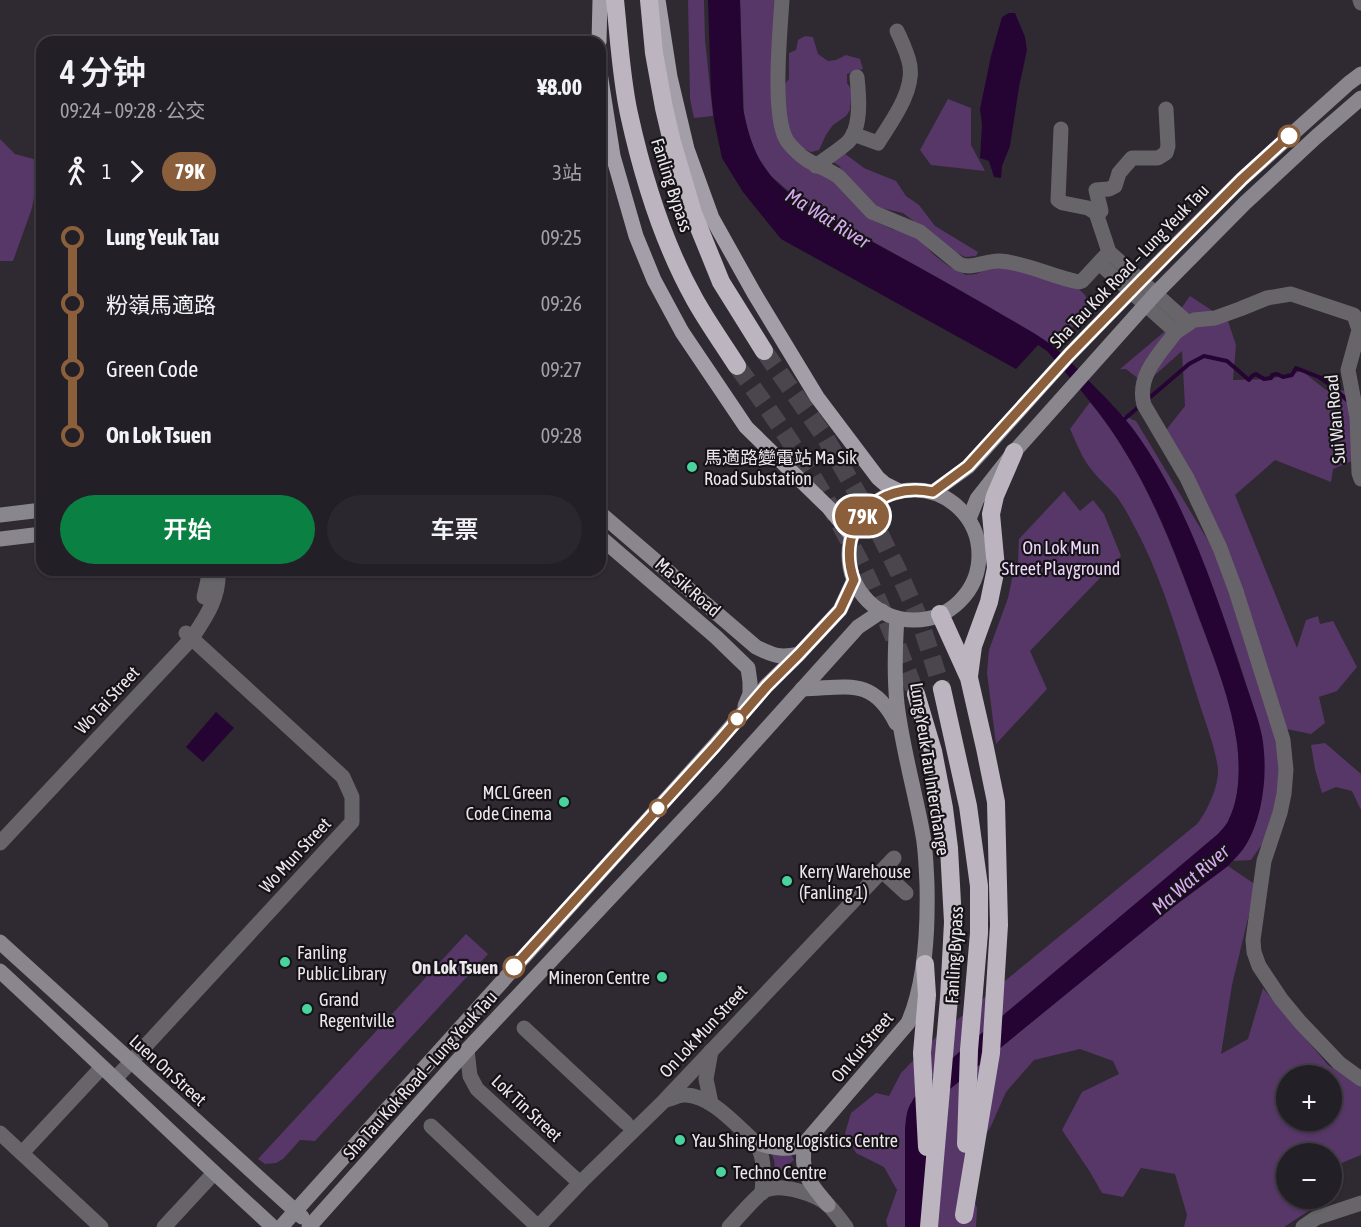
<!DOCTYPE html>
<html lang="zh">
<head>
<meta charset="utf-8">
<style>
  :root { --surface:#231f26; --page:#2b272e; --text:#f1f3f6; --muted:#a3a2a7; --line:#403d43; --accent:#0b8043 }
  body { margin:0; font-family:"Asap Condensed","Noto Sans SC",sans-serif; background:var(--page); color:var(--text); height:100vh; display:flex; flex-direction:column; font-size:22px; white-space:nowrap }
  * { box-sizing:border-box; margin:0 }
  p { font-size:20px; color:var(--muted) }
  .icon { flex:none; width:33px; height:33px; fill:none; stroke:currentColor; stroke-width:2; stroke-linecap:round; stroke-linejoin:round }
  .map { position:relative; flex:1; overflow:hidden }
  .drawer { position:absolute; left:36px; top:36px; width:570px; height:540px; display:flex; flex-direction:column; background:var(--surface); border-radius:18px; box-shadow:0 2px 4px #0004,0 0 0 2px var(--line) }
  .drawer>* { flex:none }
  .badge { padding:0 12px; border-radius:20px; font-size:21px; line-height:39px }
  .fabs { position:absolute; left:1276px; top:1065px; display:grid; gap:12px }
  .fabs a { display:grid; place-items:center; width:66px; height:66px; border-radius:50%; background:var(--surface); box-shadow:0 2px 4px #0004,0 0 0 2px var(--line); font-size:30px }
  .map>.badge { position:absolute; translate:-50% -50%; box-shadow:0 0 0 3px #fff }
  .legs { display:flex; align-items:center; gap:9px; height:66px; padding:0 24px; font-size:20px }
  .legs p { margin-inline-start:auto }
  .headline { display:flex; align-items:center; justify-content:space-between; height:102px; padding:0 24px }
  h1 { font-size:33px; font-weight:600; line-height:45px }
  .button { display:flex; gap:12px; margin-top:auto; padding:12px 24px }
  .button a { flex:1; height:69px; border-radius:36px; background:var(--accent); color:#fff; font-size:24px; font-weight:600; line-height:69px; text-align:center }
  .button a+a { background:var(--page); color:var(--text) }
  ul { padding:0 24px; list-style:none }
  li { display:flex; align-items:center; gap:21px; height:66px; font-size:22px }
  li i { display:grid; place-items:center; width:9px; height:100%; margin:0 8px; background:currentColor }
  li i::after { content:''; width:15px; height:15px; margin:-8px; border:4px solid; border-radius:50%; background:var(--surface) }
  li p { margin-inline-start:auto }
  li:first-child i { background:linear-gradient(#0000 50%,currentColor 0) }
  li:last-child i { background:linear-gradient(currentColor 50%,#0000 0) }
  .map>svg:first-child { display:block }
</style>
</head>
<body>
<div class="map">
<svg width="1361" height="1227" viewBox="0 0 1361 1227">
  <rect width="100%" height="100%" fill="#2f2932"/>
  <g fill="#563767" fill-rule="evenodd">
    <path d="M688,0H704L705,40L713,116L694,118L690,99Z"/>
    <path d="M740,0H777L784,85L789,79V53L796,50L798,40L805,36L813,37L818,54L828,61L836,60L846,55L860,59L863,69L847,74V83L852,90L850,110L846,116L833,125L826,135L819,150L811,152L802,148L834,170L841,167L830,160L840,150L864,168L896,181L906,196L919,205L935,226L978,252L976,256L965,257L950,249L903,213L873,206L870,219L892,229L915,235L934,255L950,267L966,275L976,274L992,267L1009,268L1078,289C1104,304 1067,332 1055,344L1052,346L1035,334L965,293L818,211L793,195L771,176L757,156L748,133L744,114Z"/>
    <path d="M948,99L971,108V145L985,171L931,165L920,150Z"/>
    <path d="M0,139L15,154L41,161L32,208L13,261H0Z"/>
    <path d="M1190,296L1228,321L1236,345L1233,380L1270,379L1302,371L1326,390L1348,391L1359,458L1333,469L1331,482L1275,460L1235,495L1297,648L1306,620L1318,616L1320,624L1333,621L1357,667L1337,691L1319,697L1325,723L1311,734L1277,727L1281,753L1274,827L1251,860L1233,861C1237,856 1242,851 1245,846C1264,819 1268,761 1260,730C1247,684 1232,639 1215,594C1192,531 1165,468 1122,415L1136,421L1213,549L1217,545L1163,434L1185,406L1182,351L1145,384L1126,369H1120L1164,332Z"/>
    <path d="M1090,402C1143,466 1172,545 1200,621C1215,661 1231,701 1237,743C1240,768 1240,797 1229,819C1227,825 1222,829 1218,834L956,1055L910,1105L907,1115L905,1129V1227H888L886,1221L897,1190L884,1167L856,1153L845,1133L851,1113L876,1093L889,1096L901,1073L935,1038L1197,824C1207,812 1219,786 1218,769C1215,746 1205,722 1198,699C1181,645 1166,590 1141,539C1134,526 1125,507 1116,496C1108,486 1098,479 1091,469C1082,458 1076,442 1070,429Z"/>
    <path d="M1064,491L1080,511L1093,500L1104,514L1121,556L1030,651L1047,689L996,744L987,673L989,650L1008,598L1013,574L1018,563L1019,539Z"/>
    <path d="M1325,743L1361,774V810L1352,791L1336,787L1322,793L1315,769L1311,745Z"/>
    <path d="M1228,866L1256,885L1232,985L1221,1054L1248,1039L1263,988L1328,1065L1361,1086V1155L1332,1167V1154H1287V1198L1327,1199L1284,1227H1184L1187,1215L1175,1174L1141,1168L1123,1197L1102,1193L1090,1172L1062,1130L1082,1092L1119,1074L1113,1061L1080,1049L1034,1060L1006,1092L991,1126L963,1173L977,1208L976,1227H933L945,1093L1173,907ZM1287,1076H1332V1120H1287Z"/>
    <path d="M466,934L488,954L315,1141L300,1140L283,1159L276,1163L265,1164L258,1159Z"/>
    <path d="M770,1152L791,1154L794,1160L773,1177C775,1168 776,1160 770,1152Z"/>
  </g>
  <g fill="#250434">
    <path d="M708,0H740L743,108C748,133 754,156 771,176C795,203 836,222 867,239C908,261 949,284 989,307C1010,320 1033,331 1053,346C1066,357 1078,369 1089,381C1104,396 1120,412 1133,429C1187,502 1216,593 1244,679C1250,697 1258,717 1262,736C1268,770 1264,813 1247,843C1242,852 1234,859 1228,866L1173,907L945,1093L926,1146L927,1227H905V1129C906,1121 906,1112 910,1105C920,1085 940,1070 956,1055L1218,834C1222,829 1227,825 1229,819C1240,797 1240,767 1237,743C1231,701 1215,660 1200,620C1178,560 1156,500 1121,445C1102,414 1078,387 1054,359L1047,351L1038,345L1016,369L781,239L743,192L722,158L714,120L711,92Z"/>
    <path d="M1009,13H1015L1025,37L1027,50L1019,87L1010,146L1002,166L1001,178L994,177L989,161L980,158L982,125L980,109L991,56L1002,17Z"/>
    <path d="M216,712L234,728L203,762L186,747Z"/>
  </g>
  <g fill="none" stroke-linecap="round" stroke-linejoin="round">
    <g stroke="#250434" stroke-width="4">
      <path d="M1147,400L1189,364L1204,356L1227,361L1249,380L1252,376L1256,374L1264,379L1271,378L1272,375L1277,374L1283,377L1292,375L1296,368L1319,377L1332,386L1349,402"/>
      <path d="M1122,421L1141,405"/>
    </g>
    <g stroke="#4b464e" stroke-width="18" stroke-dasharray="18 9" stroke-linecap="butt">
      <path d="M764,351L825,437L876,526L898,571L919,618L942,689"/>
      <path d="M737,366C778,421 816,478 848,539C875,589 896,641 916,694"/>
    </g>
    <g stroke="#68656a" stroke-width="15">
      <path d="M782,0C780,32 772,113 786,139C788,143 792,147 795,150C809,165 824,166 839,177L872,212L920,232L959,264C972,270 986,260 1000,261C1027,263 1052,277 1079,282L1082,281L1109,252"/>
      <path d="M1360,0L1361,3"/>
      <path d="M1061,129L1058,200L1063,203L1088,208L1096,213L1109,252L1188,323"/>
      <path d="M853,134L878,143C891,122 914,92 910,66C908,54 902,42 897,31"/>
      <path d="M816,166C826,158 838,151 848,142C862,128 859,95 857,77"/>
      <path d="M1096,213L1101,211L1096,190L1109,189L1115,186L1119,173L1132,158H1158L1166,153L1168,146L1166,109"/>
      <path d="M1099,263L1176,332"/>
      <path d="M1361,479L1359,473L1357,417L1348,370L1359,330L1354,315L1291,294L1267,298L1240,309L1215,318L1194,320L1176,332C1160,353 1136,376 1144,405L1187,478L1220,548L1236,591L1283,740L1286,770L1284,794L1280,813L1264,861L1253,940L1254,952L1259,966L1281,999L1300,1022L1339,1063L1361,1079"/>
      <path d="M204,597L208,580L207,570"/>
      <path d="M0,843L192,638C206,617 220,597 218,570"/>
      <path d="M882,871L906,893"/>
      <path d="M524,1028L626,1123"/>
      <path d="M467,1050L470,1076L477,1089L580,1183"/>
      <path d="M711,1051L706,1079L711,1103"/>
      <path d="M115,1079L352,822V797L343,777L186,633"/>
      <path d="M666,1100C671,1099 679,1095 684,1095C710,1094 737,1126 755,1142C766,1158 763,1174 762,1193"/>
      <path d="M431,1126L538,1227L580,1183L664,1101L894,858"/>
      <path d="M0,1133L101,1227"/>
      <path d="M22,1153L102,1067"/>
      <path d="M164,1227L214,1173"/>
      <path d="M729,1227C737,1219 757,1194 766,1190C781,1183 816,1194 828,1205C832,1208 843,1223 846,1227"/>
      <path d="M1303,1227L1316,1218L1361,1203"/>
    </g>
    <g stroke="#8a868d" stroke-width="15">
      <circle cx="914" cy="555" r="65"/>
      <path d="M933,492L968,467L982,452L1069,355L1176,245L1242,179L1349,83L1361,74"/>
      <path d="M600,513L756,647C774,656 780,658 799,654"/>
      <path d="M0,515L42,510"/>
      <path d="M969,519L977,499L1014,452L1156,293L1245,203L1316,137L1361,98"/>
      <path d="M600,537L716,637L748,668L750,682V694L745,706"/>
      <path d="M0,539L42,534"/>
      <path d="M802,689C847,688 872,676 896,723"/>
      <path d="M0,942L302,1217"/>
      <path d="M0,971C92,1056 181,1143 273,1227"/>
      <path d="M755,1142C771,1148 788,1152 805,1143L908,1023C926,982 928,929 927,884C926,866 926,848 922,830C914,788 902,746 897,704C894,675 895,647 897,618"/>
      <path d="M805,1143C799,1174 810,1183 828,1205"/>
      <path d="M281,1227L715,745L767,685L799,654L840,610L854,580"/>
      <path d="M309,1227L467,1050L714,787L858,627L882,611"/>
    </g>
    <g stroke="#a49ea8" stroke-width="15">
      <path d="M658,0L670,77L687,149L712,218L754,293L817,397L878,478L885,484L899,491"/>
      <path d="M599,42L600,0"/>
      <path d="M600,73L613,156L636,236L654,280L682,332L746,427L829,508L852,536"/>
    </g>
    <g stroke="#bcb5c0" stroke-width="18">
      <path d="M615,0C619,38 621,77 629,114C643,178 663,243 695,300C708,323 723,344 737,366"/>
      <path d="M649,0L654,53L664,108L672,142L693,213L721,282L764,351"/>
      <path d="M940,614L969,678L985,748L996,802L999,925L991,1053L964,1215"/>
      <path d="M969,676L973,646L989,602L996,568L991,514L995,496L1014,452"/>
      <path d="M942,689L968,806L979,886V933L969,1050L966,1144"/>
      <path d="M916,694L933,751L944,808L949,848L953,922L949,998L929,1227"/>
      <path d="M925,964L927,995L922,1053L927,1147"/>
    </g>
  </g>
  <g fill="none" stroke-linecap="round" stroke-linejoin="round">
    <g stroke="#fff" stroke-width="14">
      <path id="line-1" d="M514,967L715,746L767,686L799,654L840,610L854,580C835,526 877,480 933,492L968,466L1069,355L1141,281L1242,179L1289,136"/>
    </g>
    <use href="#line-1" stroke="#8b5e3c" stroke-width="9"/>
  </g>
  <g fill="#fff" stroke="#8b5e3c" stroke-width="3">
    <circle cx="1289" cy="136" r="10"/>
    <circle cx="737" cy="719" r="8"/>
    <circle cx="658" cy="808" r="8"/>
    <circle cx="514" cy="967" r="10"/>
  </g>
  <g fill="#49d49d" stroke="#161317" stroke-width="2">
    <circle cx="692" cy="467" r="6"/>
    <circle cx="564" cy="802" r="6"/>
    <circle cx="787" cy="881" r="6"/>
    <circle cx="285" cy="962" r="6"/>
    <circle cx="662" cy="977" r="6"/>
    <circle cx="307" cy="1009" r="6"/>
    <circle cx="680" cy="1140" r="6"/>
    <circle cx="721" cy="1172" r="6"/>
  </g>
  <g text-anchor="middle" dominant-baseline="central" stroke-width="4.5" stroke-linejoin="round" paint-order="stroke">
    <g font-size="18" fill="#ebe7ed" stroke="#161317">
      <text transform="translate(672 185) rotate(72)">Fanling Bypass</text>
      <text transform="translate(1129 266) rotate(-46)">Sha Tau Kok Road – Lung Yeuk Tau</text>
      <text transform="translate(1335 419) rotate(-95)">Sui Wan Road</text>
      <text transform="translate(688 587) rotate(41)">Ma Sik Road</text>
      <text transform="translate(107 700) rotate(-47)">Wo Tai Street</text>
      <text transform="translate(930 769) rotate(81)">Lung Yeuk Tau Interchange</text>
      <text transform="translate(295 855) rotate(-47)">Wo Mun Street</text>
      <text transform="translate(954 955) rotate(-87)">Fanling Bypass</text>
      <text transform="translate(703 1031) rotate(-47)">On Lok Mun Street</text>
      <text transform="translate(862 1047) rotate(-50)">On Kui Street</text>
      <text transform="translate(168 1070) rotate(42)">Luen On Street</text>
      <text transform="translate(420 1075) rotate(-48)">Sha Tau Kok Road – Lung Yeuk Tau</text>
      <text transform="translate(527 1108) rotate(43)">Lok Tin Street</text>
    </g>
    <g font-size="18" fill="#ebe7ed" stroke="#161317" text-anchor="start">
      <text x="704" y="457">馬適路變電站 Ma Sik<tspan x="704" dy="21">Road Substation</tspan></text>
      <text x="552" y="792" text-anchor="end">MCL Green<tspan x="552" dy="21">Code Cinema</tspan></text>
      <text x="799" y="871">Kerry Warehouse<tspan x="799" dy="21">(Fanling 1)</tspan></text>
      <text x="297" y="952">Fanling<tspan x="297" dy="21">Public Library</tspan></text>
      <text x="650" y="977" text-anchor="end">Mineron Centre</text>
      <text x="319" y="999">Grand<tspan x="319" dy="21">Regentville</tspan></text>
      <text x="692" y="1140">Yau Shing Hong Logistics Centre</text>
      <text x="733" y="1172">Techno Centre</text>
    </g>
    <g font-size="18" fill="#efd7fd" stroke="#161317">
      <text x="1061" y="547">On Lok Mun<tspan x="1061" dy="21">Street Playground</tspan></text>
    </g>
    <g font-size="18" font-weight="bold" fill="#ebe7ed" stroke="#161317" text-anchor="end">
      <text x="498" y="967">On Lok Tsuen</text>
    </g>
    <g font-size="20" font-style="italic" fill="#d8a9f3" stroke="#161317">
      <text transform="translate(828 218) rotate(32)">Ma Wat River</text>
      <text transform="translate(1190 879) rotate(-41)">Ma Wat River</text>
    </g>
  </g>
</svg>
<div class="fabs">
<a>+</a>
<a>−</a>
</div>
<b class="badge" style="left:862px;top:516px;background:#8b5e3c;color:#fff">79K</b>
<section class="drawer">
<div class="headline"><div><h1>4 分钟</h1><p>09:24 – 09:28 · 公交</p></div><b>¥8.00</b></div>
<div class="legs"><svg class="icon" aria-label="walk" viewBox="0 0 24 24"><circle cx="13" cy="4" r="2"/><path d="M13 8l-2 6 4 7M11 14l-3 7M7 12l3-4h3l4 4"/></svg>1<svg class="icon" aria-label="forward" viewBox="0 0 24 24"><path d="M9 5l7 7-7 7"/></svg><b class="badge" style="background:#8b5e3c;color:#fff">79K</b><p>3站</p></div>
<ul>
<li><i style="color:#8b5e3c"></i><b>Lung Yeuk Tau</b><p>09:25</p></li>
<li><i style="color:#8b5e3c"></i><span>粉嶺馬適路</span><p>09:26</p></li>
<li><i style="color:#8b5e3c"></i><span>Green Code</span><p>09:27</p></li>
<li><i style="color:#8b5e3c"></i><b>On Lok Tsuen</b><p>09:28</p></li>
</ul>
<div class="button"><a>开始</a><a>车票</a></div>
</section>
</div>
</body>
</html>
